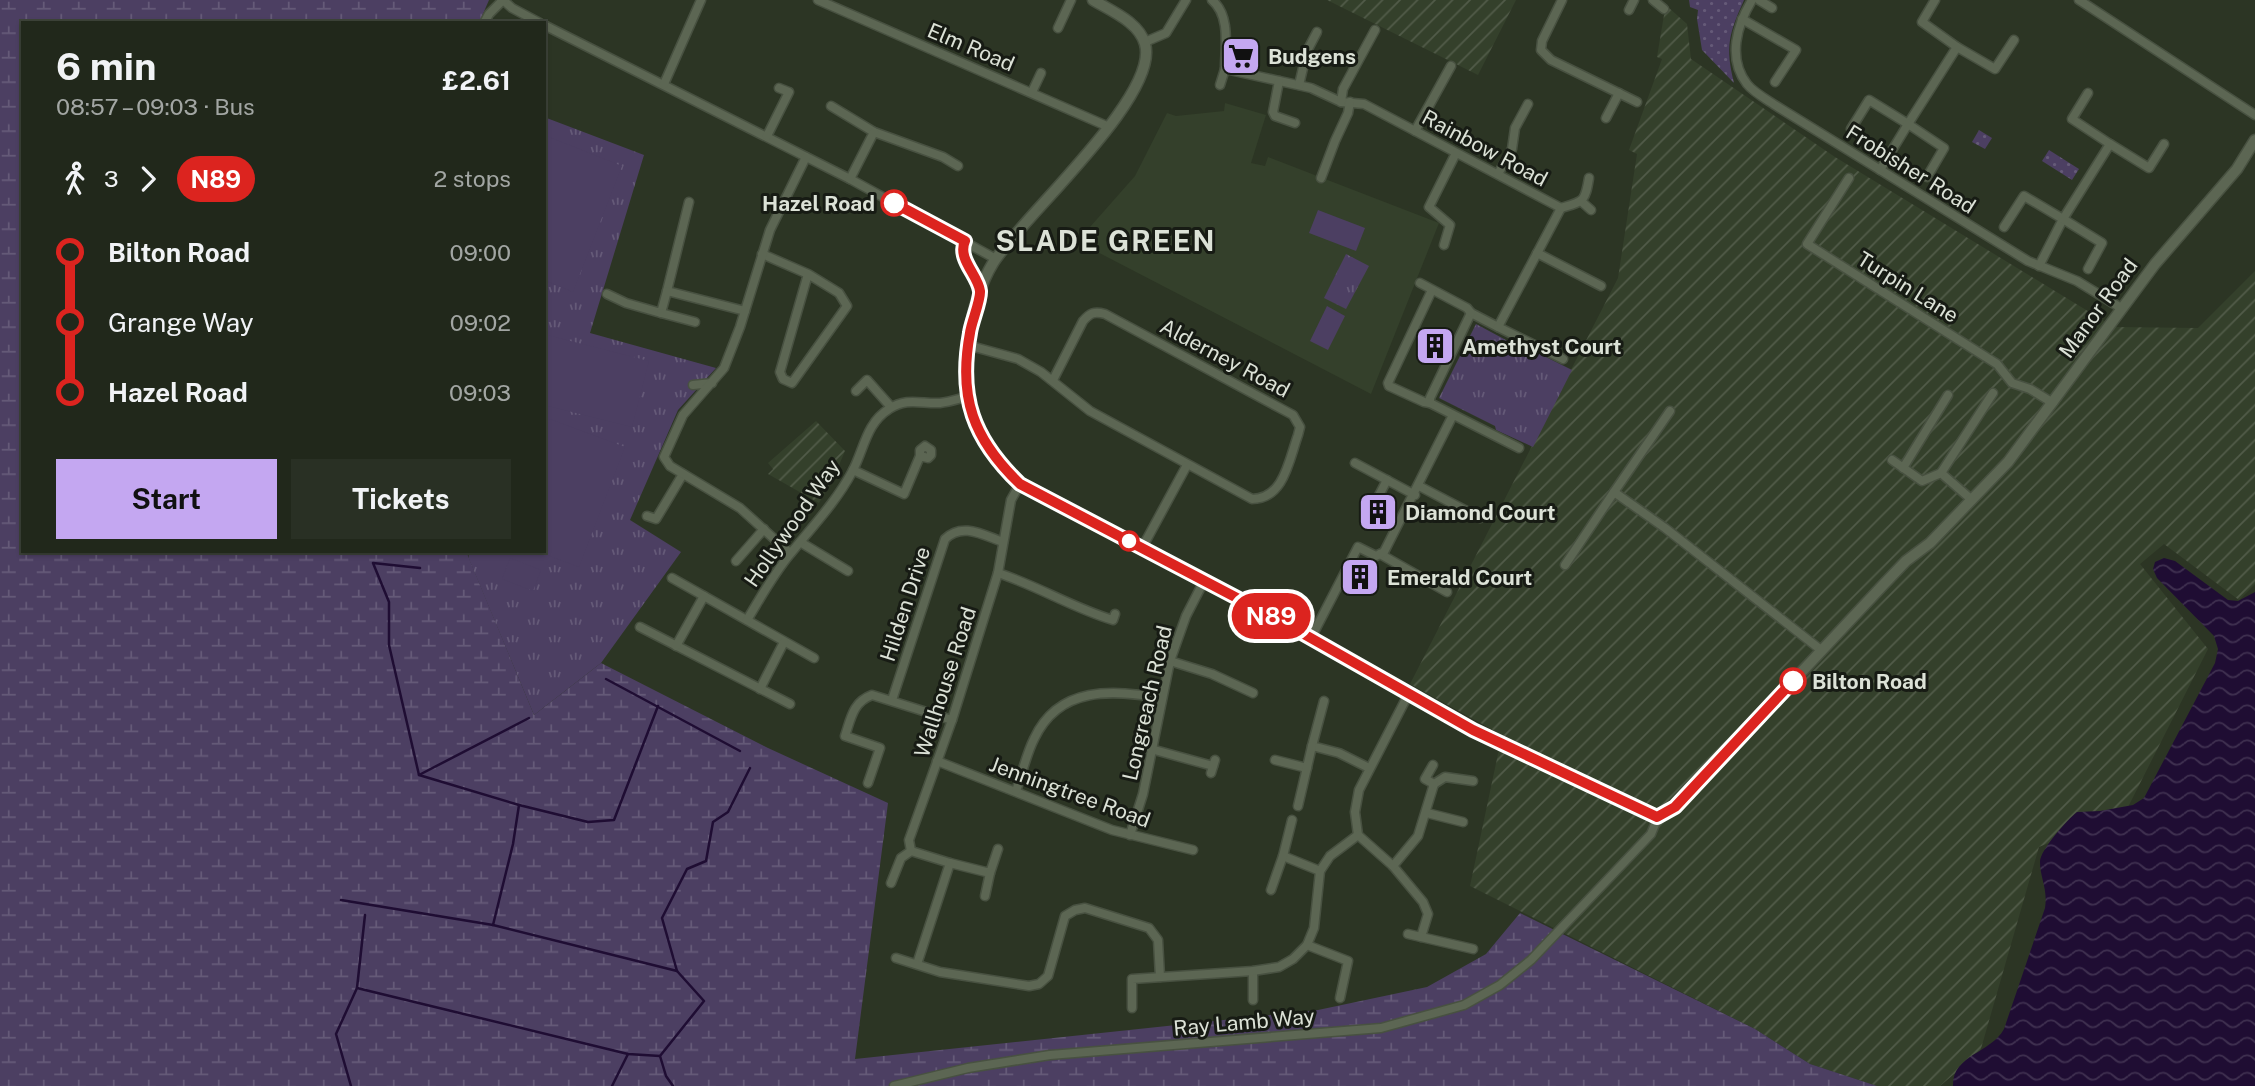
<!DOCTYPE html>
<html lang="en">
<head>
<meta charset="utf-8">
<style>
  :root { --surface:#21281b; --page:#293024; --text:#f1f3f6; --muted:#a2a6a3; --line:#3e443a; --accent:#c4a7f1 }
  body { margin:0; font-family:"Public Sans",sans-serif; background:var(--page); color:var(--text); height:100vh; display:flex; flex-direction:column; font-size:26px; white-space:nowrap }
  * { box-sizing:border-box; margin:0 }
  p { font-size:23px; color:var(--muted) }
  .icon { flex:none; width:38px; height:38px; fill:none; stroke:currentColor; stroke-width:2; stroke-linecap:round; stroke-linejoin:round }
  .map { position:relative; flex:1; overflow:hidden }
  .panel { position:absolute; left:21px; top:21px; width:525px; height:532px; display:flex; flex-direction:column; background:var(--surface); border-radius:0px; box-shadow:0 2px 5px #0004,0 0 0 2px var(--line) }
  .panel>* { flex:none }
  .badge { padding:0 14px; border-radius:23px; font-size:24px; line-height:46px }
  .map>.badge { position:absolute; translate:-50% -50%; box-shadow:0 0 0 4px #fff }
  .legs { display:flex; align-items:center; gap:10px; height:77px; padding:0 35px; font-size:23px }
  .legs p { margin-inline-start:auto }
  .headline { display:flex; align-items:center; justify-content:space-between; height:119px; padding:0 35px }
  h1 { font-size:38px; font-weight:700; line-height:52px }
  .action { display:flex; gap:14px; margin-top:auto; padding:14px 35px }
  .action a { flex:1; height:80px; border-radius:0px; background:var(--accent); color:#111; font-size:28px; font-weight:700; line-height:80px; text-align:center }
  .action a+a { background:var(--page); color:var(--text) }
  ul { padding:0 35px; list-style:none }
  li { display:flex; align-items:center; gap:24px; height:70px; font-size:26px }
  li i { display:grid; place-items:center; width:10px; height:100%; margin:0 9px; background:currentColor }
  li i::after { content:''; width:18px; height:18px; margin:-9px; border:5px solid; border-radius:50%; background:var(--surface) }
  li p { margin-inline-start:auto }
  li:first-child i { background:linear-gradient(#0000 50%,currentColor 0) }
  li:last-child i { background:linear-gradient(currentColor 50%,#0000 0) }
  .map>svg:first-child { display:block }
</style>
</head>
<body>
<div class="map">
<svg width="2255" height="1086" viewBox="0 0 2255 1086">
  <defs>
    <pattern id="industrial-furrows" width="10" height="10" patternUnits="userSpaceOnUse" patternTransform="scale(1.75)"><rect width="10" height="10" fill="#34402b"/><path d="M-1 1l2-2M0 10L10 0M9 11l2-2" fill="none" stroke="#515b49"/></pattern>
    <pattern id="grass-dots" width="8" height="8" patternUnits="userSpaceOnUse" patternTransform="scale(1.75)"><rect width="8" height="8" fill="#4c3f62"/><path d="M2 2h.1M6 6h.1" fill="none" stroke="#655a78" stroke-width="1.8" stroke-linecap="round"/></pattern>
    <pattern id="wetland-marsh" width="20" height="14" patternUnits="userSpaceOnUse" patternTransform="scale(1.75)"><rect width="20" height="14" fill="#4c3f62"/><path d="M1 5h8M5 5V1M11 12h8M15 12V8" fill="none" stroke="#655a78"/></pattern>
    <pattern id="park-tufts" width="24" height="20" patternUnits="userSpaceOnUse" patternTransform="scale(1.75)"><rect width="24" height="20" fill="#4c3f62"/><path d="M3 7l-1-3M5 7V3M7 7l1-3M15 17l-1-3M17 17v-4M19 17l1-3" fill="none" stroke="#655a78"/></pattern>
    <pattern id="water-waves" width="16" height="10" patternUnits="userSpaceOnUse" patternTransform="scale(1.75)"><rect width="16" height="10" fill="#1f0d33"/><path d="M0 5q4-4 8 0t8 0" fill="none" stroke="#3f3050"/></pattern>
  </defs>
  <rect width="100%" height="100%" fill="#2c3524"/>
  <path fill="#34402b" d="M1225,103L1266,115L1251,163L1265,166L1268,157L1439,223L1371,394L1082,244L1090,227L1135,176L1167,113L1176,116L1224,111Z"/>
  <g fill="url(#industrial-furrows)">
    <path d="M1327,0H1516L1478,75Z"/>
    <path d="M1669,8L1687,24L1691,59L1835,157L2114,327L2198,328L2255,271V584L2239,600L2164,544L2140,564L2208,649L2126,811L2039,847L1980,1052L1940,1086H1877L1810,1064L1755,1029L1470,886L1502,735L1410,684L1618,278L1637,154L1629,150L1662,59L1657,57L1664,15Z"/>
    <path d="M816,421L845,451L834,477L819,503L768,474L773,469L768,463Z"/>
  </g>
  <g fill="url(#grass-dots)">
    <path d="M1689,0H1744C1729,34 1725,46 1734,83L1702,50L1697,19L1698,10L1690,7Z"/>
    <path d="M1979,130L1992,138L1985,149L1972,142Z"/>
    <path d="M2049,150L2079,169L2072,180L2042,161Z"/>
  </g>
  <path fill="url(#wetland-marsh)" d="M0,0H489L479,23H23V551H466L534,715L601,663L768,748L888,803L855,1059L1318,1010L1427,987L1486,954L1520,913L1755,1029L1810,1064L1877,1086H0Z"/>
  <g fill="url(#park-tufts)">
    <path d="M544,117L644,155L590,333L716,368L678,410L630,520L681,552L601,663L534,715L469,559L468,551H544Z"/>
    <path d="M1346,254L1369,266L1346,309L1324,298Z"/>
    <path d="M1476,324L1530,353L1534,351L1572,370L1533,447L1496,430L1495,426L1439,398Z"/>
  </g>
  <g fill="#4c3f62">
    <path d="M544,135L622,166L573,292L544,280Z"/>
    <path d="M1318,210L1365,228L1356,251L1309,233Z"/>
    <path d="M1327,306L1345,316L1328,350L1310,341Z"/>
    <path d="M547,335L649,361L632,427L544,405V346Z"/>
    <path d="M550,419L625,447L579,567L536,551H544V433Z"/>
    <path d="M510,558L541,570L533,591L502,579Z"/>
  </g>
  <path fill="url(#water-waves)" d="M2164,558L2175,561L2228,600L2238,601L2255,592V1086H1953C1952,1055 1991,1053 2004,1029L2045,908C2048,889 2040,878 2040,862C2040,850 2067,820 2077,812L2100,811L2133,805L2144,798L2215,663L2218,649L2214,636L2157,578L2153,569L2155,562Z"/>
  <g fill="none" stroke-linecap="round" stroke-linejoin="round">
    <g stroke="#1f0d33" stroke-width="2.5">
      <path d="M420,568L373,563L389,602V645L419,775L519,805L588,822L614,820L658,706"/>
      <path d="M606,679L740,751"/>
      <path d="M419,775L529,718"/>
      <path d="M341,900L493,925L677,971"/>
      <path d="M493,925L513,844L519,805"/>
      <path d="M357,988L628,1054L660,1056"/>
      <path d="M351,1086L336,1034L357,988L365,915"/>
      <path d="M612,1086L628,1054"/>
      <path d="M673,1086L666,1076L660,1056L704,1001L677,971L662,918L687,869L706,861L713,822L728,812L750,768"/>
    </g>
    <g stroke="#485141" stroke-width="11">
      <g id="minor">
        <path d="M503,0L512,8L540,23"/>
        <path d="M818,0L1109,127"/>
        <path d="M1212,0C1231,16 1225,47 1225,69L1311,88L1341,102L1364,104L1561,208L1498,327L1471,313L1430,398V403"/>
        <path d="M1562,0L1542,41L1541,50L1551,60L1637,102"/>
        <path d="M1653,0L1664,9"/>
        <path d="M1752,0C1737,25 1727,58 1747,84C1754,93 1768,100 1778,107L2028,261L2077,281L2121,308"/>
        <path d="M1759,0L1772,8"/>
        <path d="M2079,0L2255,115"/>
        <path d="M1629,10L1634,0"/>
        <path d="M1742,19L1796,50L1775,82"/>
        <path d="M484,23L489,14L503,0"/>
        <path d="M544,25L850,179L996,259"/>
        <path d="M1058,28L1071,0"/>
        <path d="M1145,42L1166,33L1186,0"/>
        <path d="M1957,47L1995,69L2014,40"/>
        <path d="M1279,81L1273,112L1275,116L1295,123"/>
        <path d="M664,84L701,0"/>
        <path d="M1220,85L1225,69"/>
        <path d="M1299,85L1307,51L1317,32"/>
        <path d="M1032,92L1041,73"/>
        <path d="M2088,93L2072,119L2110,144"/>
        <path d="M1341,102L1343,89L1375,30"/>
        <path d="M831,106L874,132L943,157L958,166"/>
        <path d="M1606,118L1619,93"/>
        <path d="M1851,129L1869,100L1908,124L1957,47L1922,22L1935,0"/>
        <path d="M1415,131L1451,66"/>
        <path d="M767,136L789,92L779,88"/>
        <path d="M1880,170L1908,124L1944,148L1927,177"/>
        <path d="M1498,174L1512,149L1515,128L1528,104"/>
        <path d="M1321,178L1335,141L1348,113L1350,102"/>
        <path d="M1849,178L1807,244L1997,364L2012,383L2030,389L2053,403"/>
        <path d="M850,179L874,132"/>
        <path d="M689,202L667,291L745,311"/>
        <path d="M1582,202L1591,210"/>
        <path d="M1561,208C1584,201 1585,202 1589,178"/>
        <path d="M2004,227L2024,196L2063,219L2039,266"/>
        <path d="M965,241L962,250L981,292"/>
        <path d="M1444,245L1450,225L1429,207L1456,153"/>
        <path d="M1537,253L1601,286"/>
        <path d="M762,254L808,274L839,293L847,306L792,383L783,379L780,372L808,274"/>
        <path d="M2088,269L2102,243L2063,219L2110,144L2149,168L2164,144"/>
        <path d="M1420,283L1467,308L1471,313"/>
        <path d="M1432,290L1388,383L1389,386L1424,402L1430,403L1519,448"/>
        <path d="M607,294L626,303L661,313L667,291"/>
        <path d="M661,313L695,322"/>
        <path d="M1498,327L1563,359"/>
        <path d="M967,345L1018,359L1041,372L1090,411L1252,499C1284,499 1289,460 1298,435L1300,427L1293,415L1105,314C1094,311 1090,313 1083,321L1053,380"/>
        <path d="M693,385L712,383"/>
        <path d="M856,391L867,380L891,407"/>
        <path d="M1892,460L1922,481L1941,473L1972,500"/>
        <path d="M1355,463L1415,495"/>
        <path d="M1903,468L1948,395"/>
        <path d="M853,470L904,494L920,456V450L925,446L931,450V455L928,458L920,456"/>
        <path d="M1941,473L1993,393"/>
        <path d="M1419,486L1480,518"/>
        <path d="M1614,492L1670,411"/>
        <path d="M1375,503L1387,480"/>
        <path d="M647,516L656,519L683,474"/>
        <path d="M800,542L848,571"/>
        <path d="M1142,548L1187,465"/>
        <path d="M790,553L740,508L670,466L664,457L683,415L724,368L740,327L770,230L806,157"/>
        <path d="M1380,554L1447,592"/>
        <path d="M736,561L764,529"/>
        <path d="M1565,565L1614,492L1665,528L1821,650"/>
        <path d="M998,573C1038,586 1073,608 1113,620L1115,614"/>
        <path d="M672,578L814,658"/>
        <path d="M747,620C761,597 774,573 791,553C812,527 836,502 852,472C864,450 866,423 889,409C907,397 921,404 940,403C949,402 958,399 966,397"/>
        <path d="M640,627L790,704"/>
        <path d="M1311,638L1358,547L1376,556L1384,552L1453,415"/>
        <path d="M676,646L704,596"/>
        <path d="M1170,661L1212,674L1253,693"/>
        <path d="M760,689L784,642"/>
        <path d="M1409,693L1359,790L1355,812L1358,835L1393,866L1423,902L1428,914L1421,937"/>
        <path d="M892,700L945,539C962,522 983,535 1003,542"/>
        <path d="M1324,701L1312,746L1339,753L1369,768"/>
        <path d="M1151,749L1213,766"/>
        <path d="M1275,760L1307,768"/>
        <path d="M937,761L1112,830L1193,850"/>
        <path d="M1211,773L1215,760"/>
        <path d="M868,783L880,748L845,736C851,718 853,702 872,695L952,720"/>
        <path d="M1434,784L1445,777L1473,781"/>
        <path d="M1016,791C1022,774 1026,755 1034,739C1059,685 1113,690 1162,698"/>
        <path d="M1298,806L1312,746"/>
        <path d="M1427,813L1463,822"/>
        <path d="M1130,835L1143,794L1170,661L1186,616L1204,581"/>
        <path d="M911,851L950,863L917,964"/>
        <path d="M1283,856L1320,871"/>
        <path d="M950,863L990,873L998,849"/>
        <path d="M1393,866L1418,836L1434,784L1425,779L1433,765"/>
        <path d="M891,883L901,858L911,851L909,840L952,720L998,573L1011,500L1020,484"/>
        <path d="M1271,890L1283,856L1292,820"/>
        <path d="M985,896L990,873"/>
        <path d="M1408,934L1473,949"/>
        <path d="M1307,945L1348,961L1340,998"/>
        <path d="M896,958L940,972L1029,986L1039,984L1048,976L1065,916L1075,910L1085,908L1149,928L1158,940L1160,977"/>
        <path d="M1253,971V1000"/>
        <path d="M1132,1008V979L1253,971L1279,967L1293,959L1307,945L1314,928L1320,871L1330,856L1358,835"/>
        <path d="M894,1086L968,1068L1050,1055L1381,1028L1464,1005L1500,985L1531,960L1651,834L1658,817"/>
      </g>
    </g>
    <g stroke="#485141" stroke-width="13">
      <path id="tertiary" d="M1093,0C1111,11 1139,22 1145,44C1160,96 1022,217 993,263C970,301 958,372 972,413C984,448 1005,475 1037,493L1279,620L1473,730L1658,817L1675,807L1884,584L1906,561L1930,543L2008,462L2155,264L2237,169L2255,140"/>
    </g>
    <use href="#minor" stroke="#5c6653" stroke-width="8"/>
    <use href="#tertiary" stroke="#5c6653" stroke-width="10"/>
  </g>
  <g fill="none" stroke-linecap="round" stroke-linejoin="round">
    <g stroke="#fff" stroke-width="16">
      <path id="line-1" d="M894,203L965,241C957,259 978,275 980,291C981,300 971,323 970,333C958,397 973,439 1020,484L1279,620L1473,730L1657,817L1675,807L1793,681"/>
    </g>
    <use href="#line-1" stroke="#dc241f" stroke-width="10"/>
  </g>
  <defs>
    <g id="supermarket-square" transform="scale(2.0125)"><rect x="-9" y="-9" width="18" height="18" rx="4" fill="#c4a7f1" stroke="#171b14"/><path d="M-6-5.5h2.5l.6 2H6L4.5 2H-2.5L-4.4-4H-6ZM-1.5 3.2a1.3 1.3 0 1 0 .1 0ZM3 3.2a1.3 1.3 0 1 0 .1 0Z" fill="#111"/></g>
    <g id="building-square" transform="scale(2.0125)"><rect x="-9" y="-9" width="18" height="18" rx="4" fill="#c4a7f1" stroke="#171b14"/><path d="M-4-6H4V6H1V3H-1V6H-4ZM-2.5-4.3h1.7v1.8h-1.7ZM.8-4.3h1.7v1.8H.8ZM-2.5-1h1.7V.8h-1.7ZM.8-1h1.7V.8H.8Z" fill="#111"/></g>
  </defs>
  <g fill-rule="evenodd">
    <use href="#supermarket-square" x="1241" y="56"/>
    <use href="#building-square" x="1435" y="346"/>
    <use href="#building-square" x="1378" y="512"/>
    <use href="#building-square" x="1360" y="577"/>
  </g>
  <g fill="#fff" stroke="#dc241f" stroke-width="3.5">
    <circle cx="894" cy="203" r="12"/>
    <circle cx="1129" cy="541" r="9"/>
    <circle cx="1793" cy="681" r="12"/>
  </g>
  <g text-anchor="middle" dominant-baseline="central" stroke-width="6" stroke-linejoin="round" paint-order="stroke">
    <g font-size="21" fill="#dce2d7" stroke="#171b14">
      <text transform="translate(971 47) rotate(23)">Elm Road</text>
      <text transform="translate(1485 148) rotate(28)">Rainbow Road</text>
      <text transform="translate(1911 169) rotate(32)">Frobisher Road</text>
      <text transform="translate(1908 287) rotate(32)">Turpin Lane</text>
      <text transform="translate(2098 308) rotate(-54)">Manor Road</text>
      <text transform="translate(1225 358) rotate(28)">Alderney Road</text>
      <text transform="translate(792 523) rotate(-55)">Hollywood Way</text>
      <text transform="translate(905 604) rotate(-72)">Hilden Drive</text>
      <text transform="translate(945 682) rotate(-72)">Wallhouse Road</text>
      <text transform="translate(1147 703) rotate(-77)">Longreach Road</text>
      <text transform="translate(1070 792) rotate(20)">Jenningtree Road</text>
      <text transform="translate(1244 1022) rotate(-5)">Ray Lamb Way</text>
    </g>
    <g font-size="21" font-weight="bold" fill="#dce2d7" stroke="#171b14" text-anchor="start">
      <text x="1268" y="56">Budgens</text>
      <text x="1462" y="346">Amethyst Court</text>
      <text x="1405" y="512">Diamond Court</text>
      <text x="1387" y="577">Emerald Court</text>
    </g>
    <g font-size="21" font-weight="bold" fill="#dce2d7" stroke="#171b14" text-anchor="end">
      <text x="875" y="203">Hazel Road</text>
      <text x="1812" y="681" text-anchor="start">Bilton Road</text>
    </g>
    <g font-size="28" font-weight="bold" letter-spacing="2" fill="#dce2d7" stroke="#171b14">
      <text x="1106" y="240">SLADE GREEN</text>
    </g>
  </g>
</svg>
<b class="badge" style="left:1271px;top:616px;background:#dc241f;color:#fff">N89</b>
<section class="panel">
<div class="headline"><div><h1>6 min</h1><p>08:57 – 09:03 · Bus</p></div><b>£2.61</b></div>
<div class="legs"><svg class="icon" aria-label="walk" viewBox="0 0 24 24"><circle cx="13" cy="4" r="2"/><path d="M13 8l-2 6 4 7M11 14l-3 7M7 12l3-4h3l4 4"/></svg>3<svg class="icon" aria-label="forward" viewBox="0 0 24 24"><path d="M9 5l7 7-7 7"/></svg><b class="badge" style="background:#dc241f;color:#fff">N89</b><p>2 stops</p></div>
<ul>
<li><i style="color:#dc241f"></i><b>Bilton Road</b><p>09:00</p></li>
<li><i style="color:#dc241f"></i><span>Grange Way</span><p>09:02</p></li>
<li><i style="color:#dc241f"></i><b>Hazel Road</b><p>09:03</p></li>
</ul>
<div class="action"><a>Start</a><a>Tickets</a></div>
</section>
</div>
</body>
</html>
